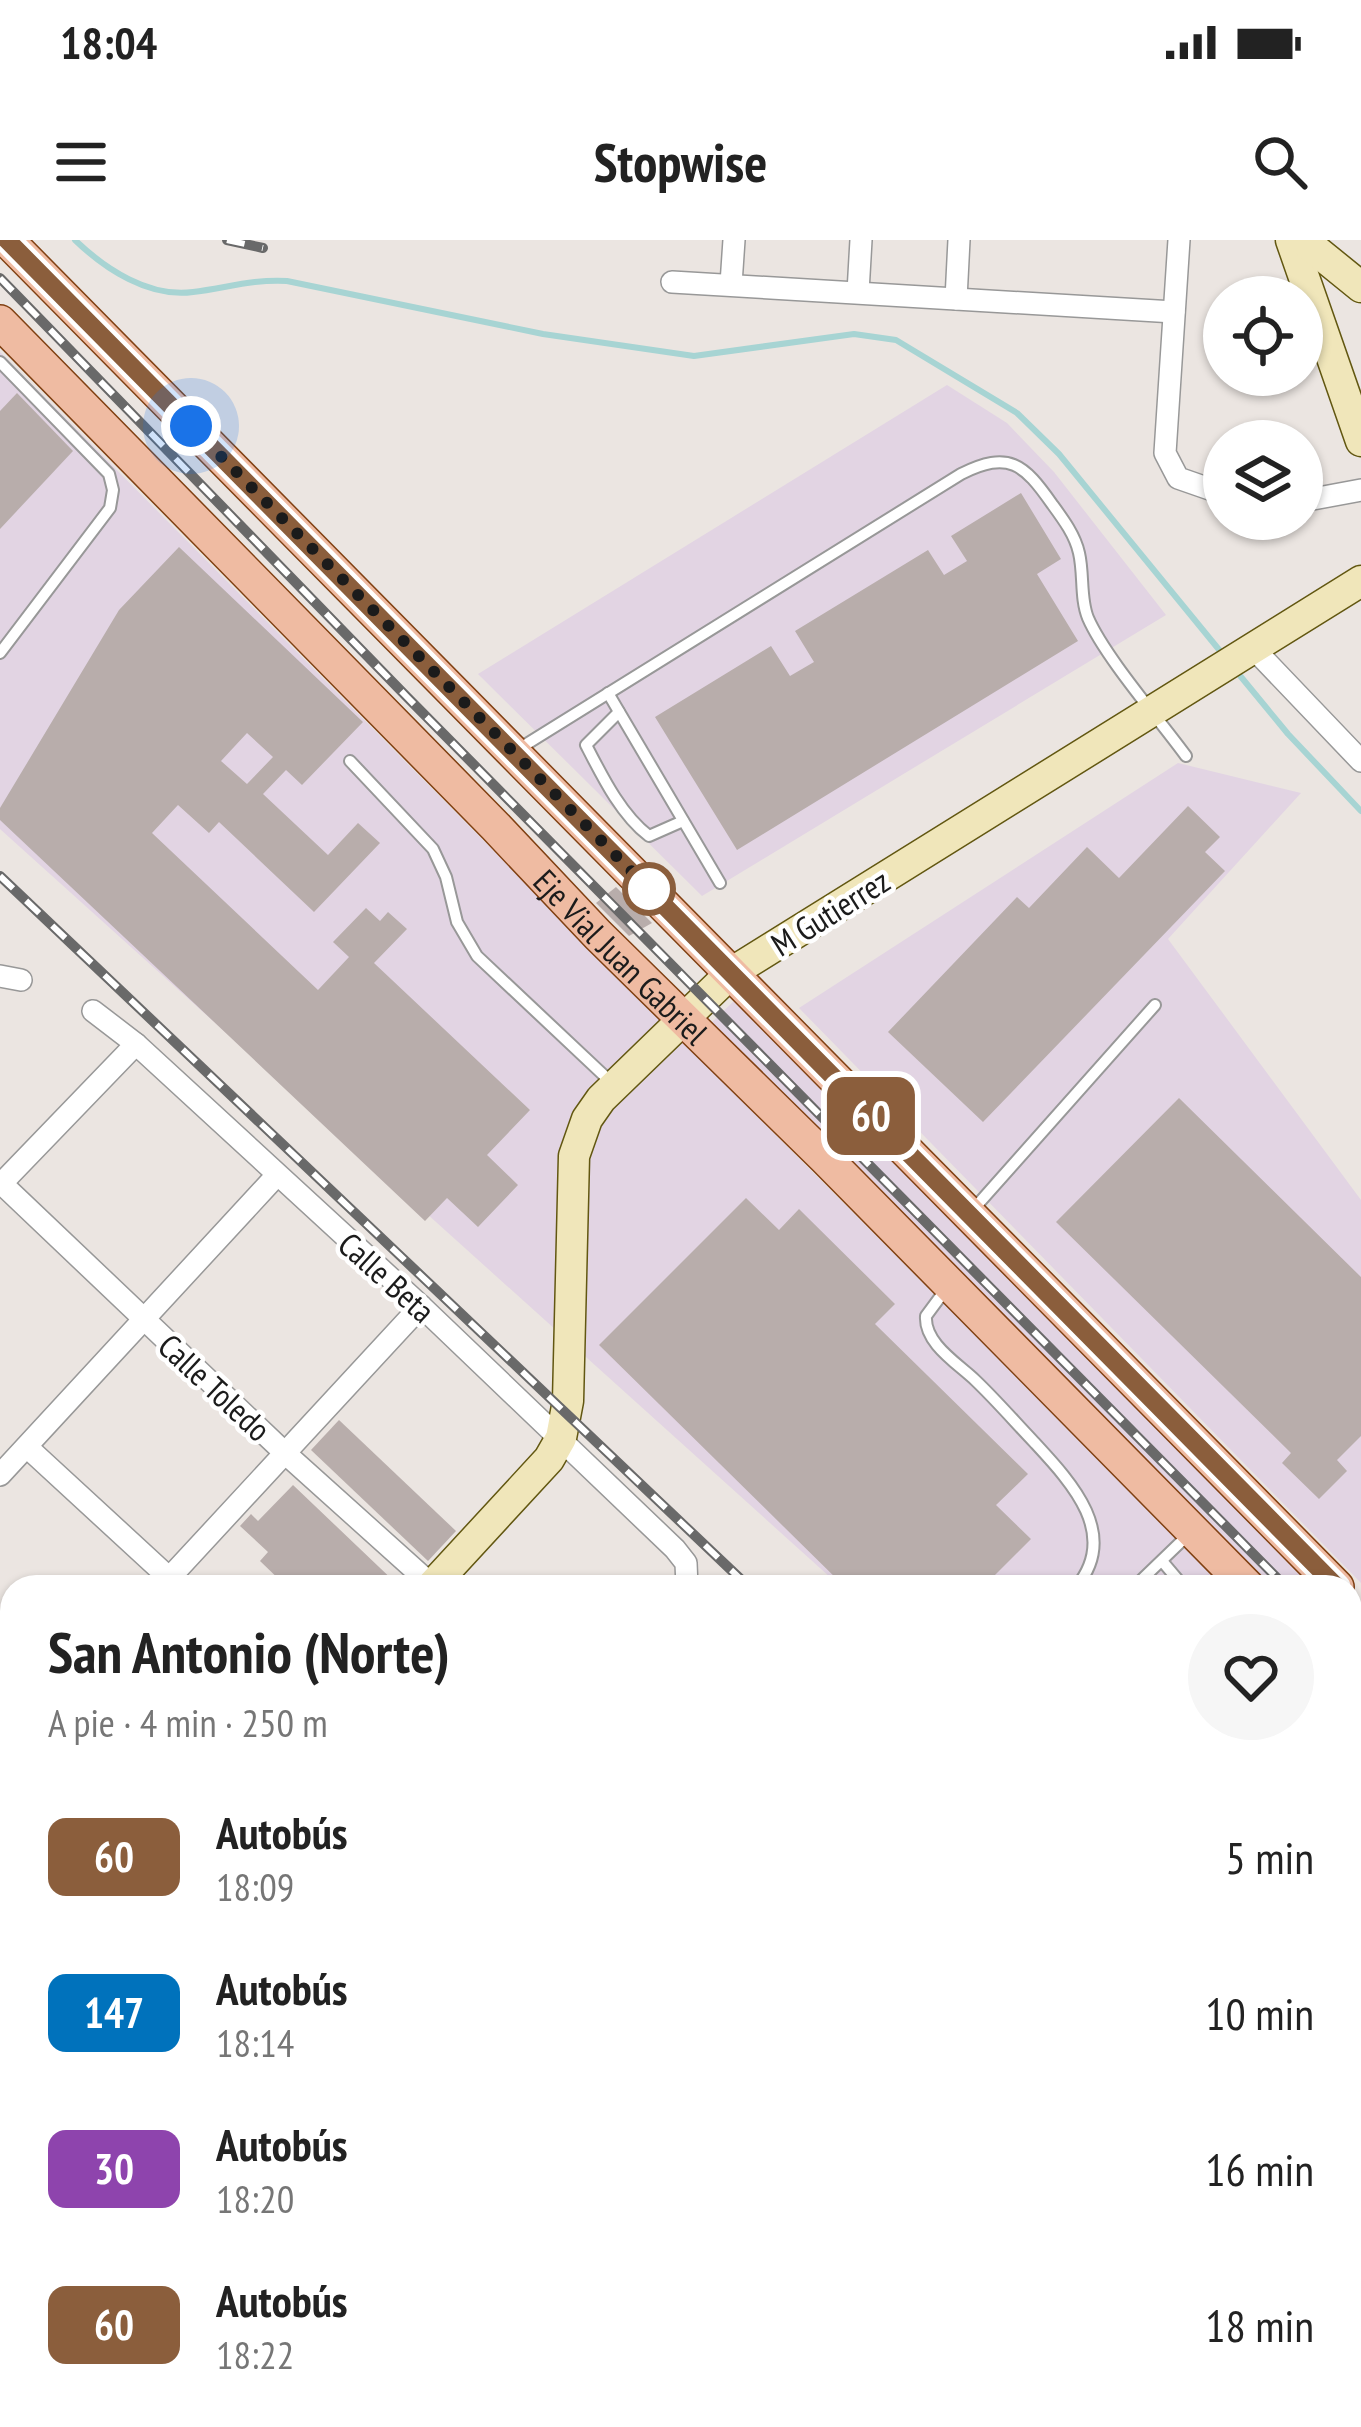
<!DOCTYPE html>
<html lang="es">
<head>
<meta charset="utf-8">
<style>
  :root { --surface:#fff; --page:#f6f6f6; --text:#222; --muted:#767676 }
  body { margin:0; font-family:"PT Sans Narrow",sans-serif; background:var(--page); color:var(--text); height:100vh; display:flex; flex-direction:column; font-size:45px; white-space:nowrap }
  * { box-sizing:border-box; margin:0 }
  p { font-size:39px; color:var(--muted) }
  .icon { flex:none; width:66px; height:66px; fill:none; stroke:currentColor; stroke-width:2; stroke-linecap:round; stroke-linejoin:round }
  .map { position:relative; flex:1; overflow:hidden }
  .side { position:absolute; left:0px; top:1335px; width:1362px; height:852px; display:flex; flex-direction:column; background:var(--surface); border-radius:36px 36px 0 0; box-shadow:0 3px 9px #0004 }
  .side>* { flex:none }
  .badge { padding:0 24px; border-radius:18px; font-size:42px; line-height:78px }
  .tools { position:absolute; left:1203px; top:36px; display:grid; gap:24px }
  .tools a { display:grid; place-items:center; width:120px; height:120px; border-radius:50%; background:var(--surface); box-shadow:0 3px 9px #0004; font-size:60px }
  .you { position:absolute; width:60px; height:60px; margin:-30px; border:9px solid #fff; border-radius:50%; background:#1a73e8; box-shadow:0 0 0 18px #1a73e833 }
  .map>.badge { position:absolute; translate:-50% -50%; box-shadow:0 0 0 6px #fff }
  .round { display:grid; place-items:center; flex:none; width:126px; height:126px; border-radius:63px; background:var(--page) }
  .overview { display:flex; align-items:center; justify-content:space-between; height:204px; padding:0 48px }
  h1 { font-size:57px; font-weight:800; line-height:90px }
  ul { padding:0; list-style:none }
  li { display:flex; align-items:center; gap:36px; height:156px; padding:0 48px }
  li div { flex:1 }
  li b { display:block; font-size:45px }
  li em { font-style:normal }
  li .badge { min-width:132px; font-weight:700; text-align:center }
  .status { display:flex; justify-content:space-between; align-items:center; height:84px; padding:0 60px; background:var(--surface); direction:ltr }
  .status svg { height:33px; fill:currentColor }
  header { display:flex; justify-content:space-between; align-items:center; height:156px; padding:0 48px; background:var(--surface); font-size:54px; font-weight:800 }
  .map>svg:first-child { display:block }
</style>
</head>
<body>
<div class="status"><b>18:04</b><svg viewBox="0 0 49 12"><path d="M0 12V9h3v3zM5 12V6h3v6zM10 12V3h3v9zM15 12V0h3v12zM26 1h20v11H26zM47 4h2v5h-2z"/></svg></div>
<header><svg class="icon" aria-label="menu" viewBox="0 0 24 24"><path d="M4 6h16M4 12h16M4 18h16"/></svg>Stopwise<svg class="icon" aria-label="search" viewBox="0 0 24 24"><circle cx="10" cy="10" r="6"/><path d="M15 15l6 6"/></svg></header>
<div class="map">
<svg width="1361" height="2187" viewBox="0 0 1361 2187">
  <rect width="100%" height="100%" fill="#ebe5e1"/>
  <g fill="#e2d4e3">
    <path d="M0,112L689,808L1226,1347H841L0,589Z"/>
    <path d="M947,145L1007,183L1054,232L1166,375L702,656L478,434Z"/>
    <path d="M1178,523L1301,553L1168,699L1361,960V1343L799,768Z"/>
    <path d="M734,761L1313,1347H1267L711,783Z"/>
    <path d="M1350,1472L1361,1483V1850L1350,1862Z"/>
  </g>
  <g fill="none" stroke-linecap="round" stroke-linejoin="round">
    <g stroke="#a7d4d3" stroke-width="6">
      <path d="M75,0C105,29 149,58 193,52C226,48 253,39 287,41L543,94L694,116L854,94L896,100L1017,173L1059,214L1225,417"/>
      <path d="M1237,432L1288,494L1361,571"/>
    </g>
  </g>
  <g fill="#b8adab" fill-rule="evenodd">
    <path d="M17,153L73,211L0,289V171Z"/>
    <path d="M1021,253L1061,319L1037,334L1078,401L737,610L655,477L771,406L790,436L814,422L795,391L928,310L944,335L967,321L951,296Z"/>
    <path d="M179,307L363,482L302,545L286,530L263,554L328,615L358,583L380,603L314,672L219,582L209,593L178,565L152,593L318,750L349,717L333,702L366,668L380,681L388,672L407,689L374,723L530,870L487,915L518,945L478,987L447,958L425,981L0,580V568L119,370ZM247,493L273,517L247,544L221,521Z"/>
    <path d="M1188,566L1220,597L1205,612L1225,631L983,882L888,792L1017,657L1029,668L1087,607L1119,638Z"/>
    <path d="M616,647L652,683L629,696L596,663Z"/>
    <path d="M1179,858L1361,1037V1196L1337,1220L1347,1231L1319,1259L1282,1223L1291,1213L1056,982Z"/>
    <path d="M746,958L779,990L799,969L895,1064L875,1084L1028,1234L996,1265L1031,1299L983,1347H845L599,1105Z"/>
    <path d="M339,1180L456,1291L428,1321L311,1210Z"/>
    <path d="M293,1245L400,1347H287L260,1321L268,1312L240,1286L251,1274L258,1281Z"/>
  </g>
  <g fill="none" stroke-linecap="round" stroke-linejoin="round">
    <g stroke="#989898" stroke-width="14">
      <g id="lane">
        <path d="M0,122L109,234L113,250L110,268L0,413"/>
        <path d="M608,453L720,643"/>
        <path d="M619,472L586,505C602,536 621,575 649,596L683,581"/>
        <path d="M517,510L961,234C1009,210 1024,224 1052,264C1063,279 1075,295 1079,313C1084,334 1080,359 1088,378C1105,417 1159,479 1186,516"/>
        <path d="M350,521L433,609L446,637L457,682L477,716L612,843"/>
        <path d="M971,972L1155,765"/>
        <path d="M946,1049L926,1076C924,1103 957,1123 975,1140C996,1160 1014,1181 1034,1202C1070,1241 1121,1294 1076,1347"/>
        <path d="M1162,1321L1184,1347"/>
        <path d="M1134,1347L1188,1295"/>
        <path d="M1350,1806L1361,1788"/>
        <path d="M1350,1913L1361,1901"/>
        <path d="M1350,1935L1361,1949"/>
      </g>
    </g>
    <g stroke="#989898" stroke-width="24">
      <g id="street">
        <path d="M1179,0L1165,213L1178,238L1224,254"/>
        <path d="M672,42L1174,72"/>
        <path d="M731,44L734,0"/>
        <path d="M858,52L861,0"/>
        <path d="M956,59L959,0"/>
        <path d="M1302,261L1361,250"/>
        <path d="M1254,409L1361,521"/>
        <path d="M0,736L21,740"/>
        <path d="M93,771L136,804L421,1066L675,1309L686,1323L687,1347"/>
        <path d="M0,942L286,1214L434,1347"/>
        <path d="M0,945L136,804"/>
        <path d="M27,1207L179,1347"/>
        <path d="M0,1235L277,935"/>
        <path d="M161,1347L421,1066"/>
        <path d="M0,1516L12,1504"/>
        <path d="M0,1677L12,1688"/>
        <path d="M0,1802L12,1789"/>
        <path d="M0,1955L12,1966"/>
        <path d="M0,2091L12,2078"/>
        <path d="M523,2175L536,2187"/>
        <path d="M1054,2175L1068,2187"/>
        <path d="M448,2187L460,2175"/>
        <path d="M724,2187L736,2175"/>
        <path d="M990,2187L1002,2175"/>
      </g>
    </g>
    <g stroke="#625711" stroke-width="33">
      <g id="secondary">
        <path d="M1291,0L1361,201"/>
        <path d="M1303,0L1361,47"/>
        <path d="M431,1347L549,1219L561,1198L568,1161L574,916L587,879L601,859L731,733L1361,341"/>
        <path d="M0,1410L12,1421"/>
        <path d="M234,2175L246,2187"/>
        <path d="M804,2175L817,2187"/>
        <path d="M171,2187L182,2175"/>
      </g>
    </g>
    <g stroke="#804012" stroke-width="36">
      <g id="primary">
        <path d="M7,0L1337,1347"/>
        <path id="s1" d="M0,82L495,586L598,695L825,918L1248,1347"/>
        <path d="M1350,1453L1361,1464"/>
      </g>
    </g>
    <use href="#lane" stroke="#fff" stroke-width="10"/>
    <use href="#street" stroke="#fff" stroke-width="21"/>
    <use href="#secondary" stroke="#f0e6ba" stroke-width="30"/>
    <use href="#primary" stroke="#efbba2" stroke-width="33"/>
    <g stroke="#696969" stroke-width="10">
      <g id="rail">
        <path d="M227,0L263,8"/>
        <path d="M0,38L407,457L1286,1347"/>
        <path d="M0,636L749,1347"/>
        <path d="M1350,1412L1361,1423"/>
        <path d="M1350,2069L1361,2083"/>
      </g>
    </g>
    <use href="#rail" stroke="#fff" stroke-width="6" stroke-dasharray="18" stroke-linecap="butt"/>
  </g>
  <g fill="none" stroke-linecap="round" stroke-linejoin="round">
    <g stroke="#fff" stroke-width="27">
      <path id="line" d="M7,0L1337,1347"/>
    </g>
    <use href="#line" stroke="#8b5e3c" stroke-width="18"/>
    <path stroke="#1b1b1b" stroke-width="12" stroke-dasharray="0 21.6" d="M191,186L649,649"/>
  </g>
  <circle fill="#fff" stroke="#8b5e3c" stroke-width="6" cx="649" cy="649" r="24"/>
  <g text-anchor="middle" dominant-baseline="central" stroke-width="9" stroke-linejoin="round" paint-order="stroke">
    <g font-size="33" fill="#1b1b1b" stroke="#fff">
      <text transform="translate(830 672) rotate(-32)">M Gutierrez</text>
      <text stroke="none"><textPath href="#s1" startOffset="888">Eje Vial Juan Gabriel</textPath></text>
      <text transform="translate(387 1037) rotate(42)">Calle Beta</text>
      <text transform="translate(215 1147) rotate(43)">Calle Toledo</text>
    </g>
  </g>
</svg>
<div class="tools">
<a><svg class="icon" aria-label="locate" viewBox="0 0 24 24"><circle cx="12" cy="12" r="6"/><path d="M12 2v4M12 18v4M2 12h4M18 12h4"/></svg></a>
<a><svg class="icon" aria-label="layers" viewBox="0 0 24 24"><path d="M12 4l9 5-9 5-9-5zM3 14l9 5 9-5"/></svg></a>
</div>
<div class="you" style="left:191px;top:186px"></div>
<b class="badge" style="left:871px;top:876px;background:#8b5e3c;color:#fff">60</b>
<section class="side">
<div class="overview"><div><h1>San Antonio (Norte)</h1><p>A pie · 4 min · 250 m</p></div><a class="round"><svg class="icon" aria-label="heart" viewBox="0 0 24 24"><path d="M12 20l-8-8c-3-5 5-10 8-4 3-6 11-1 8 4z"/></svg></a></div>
<ul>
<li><span class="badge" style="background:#8b5e3c;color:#fff">60</span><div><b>Autobús</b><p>18:09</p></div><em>5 min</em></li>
<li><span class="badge" style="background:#0072bc;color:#fff">147</span><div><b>Autobús</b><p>18:14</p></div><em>10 min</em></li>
<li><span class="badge" style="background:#8e44ad;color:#fff">30</span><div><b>Autobús</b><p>18:20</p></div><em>16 min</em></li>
<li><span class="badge" style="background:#8b5e3c;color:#fff">60</span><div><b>Autobús</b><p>18:22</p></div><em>18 min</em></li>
</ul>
</section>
</div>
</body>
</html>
